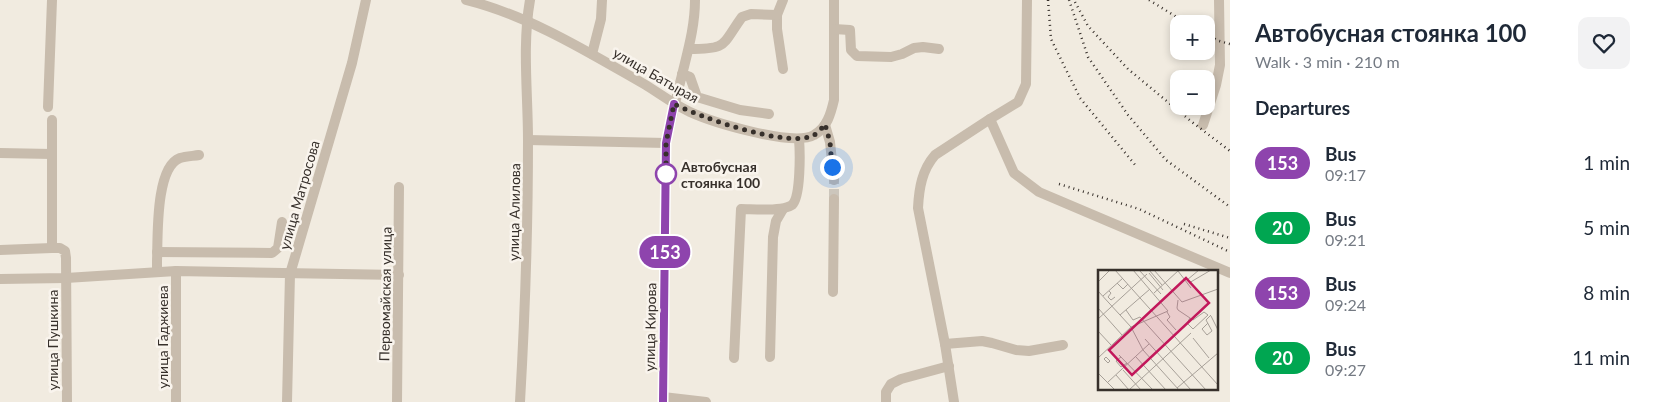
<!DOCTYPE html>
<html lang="en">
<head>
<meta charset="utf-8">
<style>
  :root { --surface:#fff; --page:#f2f2f3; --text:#1f2937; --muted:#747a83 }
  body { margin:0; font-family:Lato,sans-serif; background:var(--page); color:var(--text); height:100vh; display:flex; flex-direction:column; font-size:19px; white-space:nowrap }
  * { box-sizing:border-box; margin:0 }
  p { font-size:16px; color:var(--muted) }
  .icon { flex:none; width:28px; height:28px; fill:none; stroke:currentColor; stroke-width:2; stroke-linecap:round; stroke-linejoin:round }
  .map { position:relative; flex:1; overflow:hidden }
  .side { display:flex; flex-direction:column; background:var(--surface); width:425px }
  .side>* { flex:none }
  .badge { padding:0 10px; border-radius:16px; font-size:18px; line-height:32px }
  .tools { position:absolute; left:1170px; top:15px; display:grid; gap:10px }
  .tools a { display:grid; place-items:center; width:45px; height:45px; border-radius:10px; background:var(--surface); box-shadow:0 2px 8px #0003; font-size:25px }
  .you { position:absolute; width:25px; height:25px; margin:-12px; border:4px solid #fff; border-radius:50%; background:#1a73e8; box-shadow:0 0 0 8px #1a73e833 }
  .map>.badge { position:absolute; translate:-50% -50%; box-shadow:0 0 0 2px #fff }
  h2 { padding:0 25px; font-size:19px; line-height:45px }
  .round { display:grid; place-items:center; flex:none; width:52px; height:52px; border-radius:10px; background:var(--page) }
  .headline { display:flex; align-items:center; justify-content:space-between; height:85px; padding:0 25px }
  h1 { font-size:24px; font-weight:700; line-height:38px }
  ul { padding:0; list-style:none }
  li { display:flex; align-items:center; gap:15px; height:65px; padding:0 25px }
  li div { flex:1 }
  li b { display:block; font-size:19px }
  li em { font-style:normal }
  li .badge { min-width:55px; font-weight:700; text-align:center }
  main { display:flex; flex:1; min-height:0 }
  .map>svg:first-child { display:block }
</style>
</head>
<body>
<main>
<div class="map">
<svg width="1230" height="402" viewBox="0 0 1230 402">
  <rect width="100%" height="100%" fill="#f1ebe0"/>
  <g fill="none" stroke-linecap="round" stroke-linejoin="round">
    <path stroke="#ccc6bc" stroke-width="10" stroke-dasharray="10 5" stroke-linecap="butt" d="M834,199V180"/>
    <g stroke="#c8bcad" stroke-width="10">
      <path d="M466,0C530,16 588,52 644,84C659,93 673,104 690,112C712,122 793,147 814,135C827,128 831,113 834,100V0"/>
      <path d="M783,0L777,15V29L783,69"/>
      <path d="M1027,0L1026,84L1018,102L990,119L1014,173L1039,192L1230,273"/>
      <path d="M834,29L850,30L851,50L857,56L891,57L902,54L914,48L923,47L939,49"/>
      <path d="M689,49C728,49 721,46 742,17L751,14L777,15"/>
      <path d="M592,54L601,19L602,0"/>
      <path d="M682,74L690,77L697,97L740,110L769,114"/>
      <path d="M48,107L52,0"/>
      <path d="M825,125L830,142L834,180"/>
      <path d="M1203,125L1216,85L1220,65L1219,0"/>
      <path d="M528,140L666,143"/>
      <path d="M0,153L52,154"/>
      <path d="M52,248V120"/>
      <path d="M0,250L52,248H60L65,251L66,258L67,402"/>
      <path d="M157,252L272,253L278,248L282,222"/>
      <path d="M176,271V402"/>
      <path d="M157,272V261C158,238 155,167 180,158C186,156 194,156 199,155"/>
      <path d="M0,279L66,278L176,271L399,275"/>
      <path d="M833,292L834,199"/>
      <path d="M945,344L982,341L992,343L1016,350L1029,351L1063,345"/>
      <path d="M770,357L773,237L776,221L783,209"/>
      <path d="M734,358L741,209C753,209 782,212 792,205C801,197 800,151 799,139"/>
      <path d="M663,397L706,402"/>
      <path d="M287,402L290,274L352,63L366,0"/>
      <path d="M397,402L399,187"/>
      <path d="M520,402C525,315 528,228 528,140C528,94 522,45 530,0"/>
      <path d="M663,402L666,143C671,120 676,98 682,75C688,50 695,26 695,0"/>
      <path d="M886,402V392L891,384L901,379L949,366"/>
      <path d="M954,402L945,344L918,208C919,188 922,170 935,155L990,119"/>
    </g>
    <g stroke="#37302b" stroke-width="2.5" stroke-dasharray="1 4" stroke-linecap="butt">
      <path d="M1048,0L1051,39L1080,98L1136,166"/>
      <path d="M1069,0L1088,57L1128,115L1166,160L1230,207"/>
      <path d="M1149,0L1188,24"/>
      <path d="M1075,2L1088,26L1128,69L1192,122L1230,151"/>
      <path d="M1206,34L1219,41L1230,44"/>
      <path d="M1059,184L1139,209L1230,252"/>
      <path d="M1184,224L1230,238"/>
    </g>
  </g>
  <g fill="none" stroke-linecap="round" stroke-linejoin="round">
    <g stroke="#fff" stroke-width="11">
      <path id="line" d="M663,402L666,143L674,104"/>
    </g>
    <use href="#line" stroke="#8e44ad" stroke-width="8"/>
    <path stroke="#37302b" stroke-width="5" stroke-dasharray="0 9" d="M666,174V182V143L674,104C699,117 789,149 814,135C818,133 822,128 825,124L830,142L832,167"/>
  </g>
  <circle fill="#fff" stroke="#8e44ad" stroke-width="2.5" cx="666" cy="174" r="10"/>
  <g text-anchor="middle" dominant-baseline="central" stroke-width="5" stroke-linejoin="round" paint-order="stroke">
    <g font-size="14" fill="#37302b" stroke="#f9f4ed">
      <text transform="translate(656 75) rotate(30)">улица Батырая</text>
      <text transform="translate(299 195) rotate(-74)">улица Матросова</text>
      <text transform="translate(514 212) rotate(-89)">улица Алилова</text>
      <text transform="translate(385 294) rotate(-89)">Первомайская улица</text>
      <text transform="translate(650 327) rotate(-89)">улица Кирова</text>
      <text transform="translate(162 337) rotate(-90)">улица Гаджиева</text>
      <text transform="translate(52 340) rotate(-90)">улица Пушкина</text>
    </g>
    <g font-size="14" font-weight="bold" fill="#37302b" stroke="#f9f4ed" text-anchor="start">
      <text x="681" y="166">Автобусная<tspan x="681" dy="16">стоянка 100</tspan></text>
    </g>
  </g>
  <g transform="translate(1098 270)">
    <rect width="120" height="120" fill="#f1ebe0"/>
    <path fill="none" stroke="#a7a098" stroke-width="1" d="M17,0L120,115M41,0L63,24M51,0L64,15M56,0L84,32L120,19M80,1L93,18M51,3L65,20M89,10L101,0M0,12L12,0M19,13L25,19L30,14M91,13L113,0M0,21L33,57L45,80L81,120M11,21L13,23L10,27L13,30L17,27M56,23L81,0M5,26L25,8M80,30L79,38L80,40L95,50L106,42L110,45L95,59L89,53L92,48M0,38L24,65M28,40L35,50L42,47L108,120M69,42L72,47L69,50L78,60M22,45L52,19M113,46L120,60M0,49L49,4M110,53L104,59L109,65L114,61L108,50L113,45M0,61L13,75M95,68L111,88M47,69L93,120M21,85L55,120M8,87L12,91L10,93L6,89ZM23,87L18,91L23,97L29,93M38,87L68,120M0,88L33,57L70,41L35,0M25,100L43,120M0,103L17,120M18,105L31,120M10,112L51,74M79,118L120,83M31,120L93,63"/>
    <path fill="#c2185b" fill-opacity="0.15" stroke="#c2185b" stroke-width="2.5" d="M88,8L111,33L34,105L11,80Z"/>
    <rect width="120" height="120" fill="none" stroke="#37302b" stroke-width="2.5"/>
  </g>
</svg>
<div class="tools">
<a>+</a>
<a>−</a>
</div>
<div class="you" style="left:832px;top:167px"></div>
<b class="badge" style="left:665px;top:252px;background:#8e44ad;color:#fff">153</b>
</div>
<section class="side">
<div class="headline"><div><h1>Автобусная стоянка 100</h1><p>Walk · 3 min · 210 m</p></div><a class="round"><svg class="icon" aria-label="heart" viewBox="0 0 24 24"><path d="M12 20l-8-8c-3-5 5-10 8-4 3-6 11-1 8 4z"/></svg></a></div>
<h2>Departures</h2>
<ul>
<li><span class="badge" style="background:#8e44ad;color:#fff">153</span><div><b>Bus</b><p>09:17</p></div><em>1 min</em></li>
<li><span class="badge" style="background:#00a651;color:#fff">20</span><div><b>Bus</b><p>09:21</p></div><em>5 min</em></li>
<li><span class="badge" style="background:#8e44ad;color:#fff">153</span><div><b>Bus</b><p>09:24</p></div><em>8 min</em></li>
<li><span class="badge" style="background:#00a651;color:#fff">20</span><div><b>Bus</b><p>09:27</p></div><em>11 min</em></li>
</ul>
</section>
</main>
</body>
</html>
